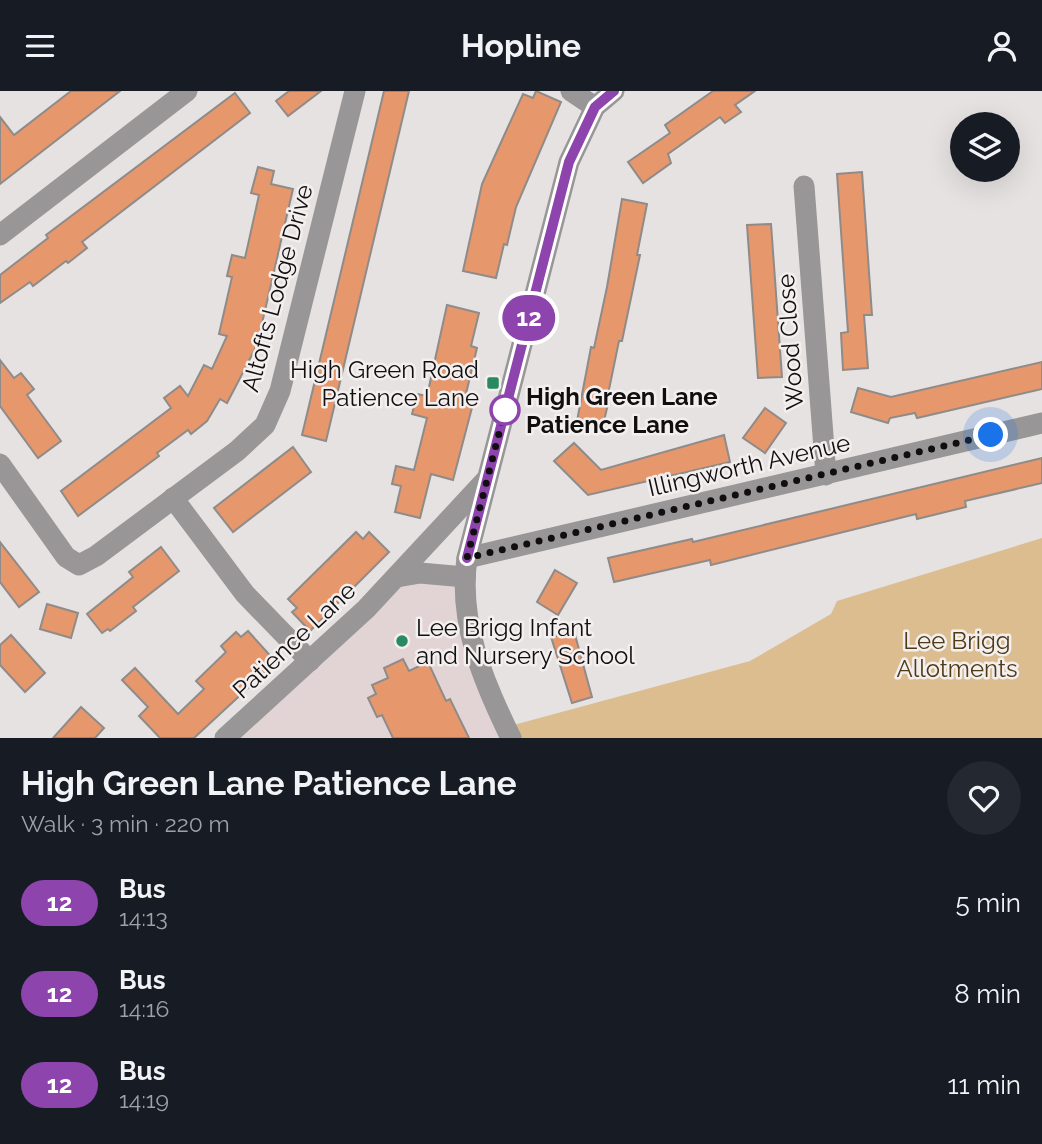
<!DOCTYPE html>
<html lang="en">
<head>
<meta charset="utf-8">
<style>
  :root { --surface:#171b24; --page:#242831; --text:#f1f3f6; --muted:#9ea1a6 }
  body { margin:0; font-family:Raleway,sans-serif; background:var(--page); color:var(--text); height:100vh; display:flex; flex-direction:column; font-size:26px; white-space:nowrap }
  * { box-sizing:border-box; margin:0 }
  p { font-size:23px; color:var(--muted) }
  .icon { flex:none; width:38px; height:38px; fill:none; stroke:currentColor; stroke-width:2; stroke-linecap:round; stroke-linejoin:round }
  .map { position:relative; height:647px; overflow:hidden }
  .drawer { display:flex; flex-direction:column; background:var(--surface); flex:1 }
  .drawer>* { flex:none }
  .badge { padding:0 14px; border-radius:23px; font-size:24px; line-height:46px }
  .controls { position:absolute; left:950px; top:21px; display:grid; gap:14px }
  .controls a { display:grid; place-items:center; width:70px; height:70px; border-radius:50%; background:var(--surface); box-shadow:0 7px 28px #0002; font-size:35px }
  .you { position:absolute; width:35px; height:35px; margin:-18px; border:5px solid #fff; border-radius:50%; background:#1a73e8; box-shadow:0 0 0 10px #1a73e833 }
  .map>.badge { position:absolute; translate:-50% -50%; box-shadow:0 0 0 4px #fff }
  .round { display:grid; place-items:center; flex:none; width:74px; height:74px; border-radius:37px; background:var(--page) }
  .headline { display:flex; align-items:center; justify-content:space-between; height:119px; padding:0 21px }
  h1 { font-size:33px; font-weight:700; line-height:52px }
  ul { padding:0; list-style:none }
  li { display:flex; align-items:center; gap:21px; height:91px; padding:0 21px }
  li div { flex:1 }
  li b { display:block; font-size:26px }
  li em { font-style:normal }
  li .badge { min-width:77px; font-weight:700; text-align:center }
  header { display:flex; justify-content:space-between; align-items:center; height:91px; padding:0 21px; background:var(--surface); font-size:32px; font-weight:700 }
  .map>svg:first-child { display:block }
</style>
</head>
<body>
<header><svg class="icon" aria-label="menu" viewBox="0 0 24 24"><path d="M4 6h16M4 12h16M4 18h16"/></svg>Hopline<svg class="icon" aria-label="person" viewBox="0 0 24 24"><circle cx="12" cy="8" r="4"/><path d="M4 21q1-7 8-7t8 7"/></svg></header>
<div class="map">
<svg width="1042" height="647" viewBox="0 0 1042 647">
  <rect width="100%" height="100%" fill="#e7e2e2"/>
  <path fill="#e2d4d4" d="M397,486H465L511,647H225Z"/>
  <path fill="#dbbd90" d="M1042,447V647H511L506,636L750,570L831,523L837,510Z"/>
  <g fill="#e7976c" stroke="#8f8b89" stroke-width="2">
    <path d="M71,0H120L0,93V26L14,44Z"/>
    <path d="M289,0H321L288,25L276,10Z"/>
    <path d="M384,0H409L326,350L302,344Z"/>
    <path d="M536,0L561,11L516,116L507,154L504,153L496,187L463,180L482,93L523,3L533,7Z"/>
    <path d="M713,0H755L735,14L741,21L725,32L720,26L668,63L671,72L643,92L628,71L670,42L665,34Z"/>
    <path d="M235,2L250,22L82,151L87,157L68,172L66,170L33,195L30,191L0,212V184L48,147L46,144Z"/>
    <path d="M258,76L274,80L271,93L293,98L257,254L237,293L227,312L220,308L207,330L191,343L188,339L157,362L159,365L78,425L61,400L171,317L164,307L180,295L188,305L204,274L212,278L227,245L219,243L232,186L227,185L232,164L245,167L259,104L251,102Z"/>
    <path d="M862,81L872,224H864L868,277L843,279L841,242L848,241L837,83Z"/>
    <path d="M622,108L647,113L637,164H640L622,250H619L606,313H608L603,334L577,330L591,256L594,257L607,196Z"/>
    <path d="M771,133L782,286L758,287L747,134Z"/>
    <path d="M447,214L479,222L471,255L477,257L465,307L474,309L453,389L431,383L420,427L395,421L401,395L392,393L396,375L414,379L427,327L412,323L417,303L427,305Z"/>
    <path d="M0,269L14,287L21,282L34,298L27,304L61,350L38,367L0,315Z"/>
    <path d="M1042,271V298L917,327L915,322L890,327L888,332L851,321L858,297L891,306Z"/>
    <path d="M765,317L786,332L765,362L743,347Z"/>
    <path d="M724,344L730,371L588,404L554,370L574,352L601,379Z"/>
    <path d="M293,356L311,381L233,441L214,417Z"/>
    <path d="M1042,367V392L965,410L966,416L917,428L916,423L711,474L710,469L614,491L608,467L692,448L693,451Z"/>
    <path d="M356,441L363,448L369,441L389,461L310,540L292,521L297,517L288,508Z"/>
    <path d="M0,451L39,501L19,516L0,491Z"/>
    <path d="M161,456L179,480L133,516L136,520L110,540L108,538L102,542L87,523L133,486L129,481Z"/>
    <path d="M555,479L577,492L558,524L537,511Z"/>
    <path d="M47,513L78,522L71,547L40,538Z"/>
    <path d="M248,540L276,571L194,647H160L139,625L148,616L122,589L135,577L178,623L204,598L196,590L226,561L221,555L236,541L241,546Z"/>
    <path d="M574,540L592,606L572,612L551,546Z"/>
    <path d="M11,544L45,582L25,601L0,574V554Z"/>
    <path d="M403,568L409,580L428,571L446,610L450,608L469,647H393L382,624L377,626L368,607L376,603L372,594L388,587L384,577Z"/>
    <path d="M81,616L104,637L95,647H53Z"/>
  </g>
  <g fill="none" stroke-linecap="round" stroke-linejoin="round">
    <g stroke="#989697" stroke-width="21">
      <path d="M571,0L595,16"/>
      <path d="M804,95L826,384"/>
      <path d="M0,144L187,0"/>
      <path d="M0,373L66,466L79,474L96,465L237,360L265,334L280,300L355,0"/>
      <path d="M173,407L245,503L310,570"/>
      <path d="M467,467L1042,332"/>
      <path d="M397,486L420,482L465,486"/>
      <path d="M225,647L366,518L485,390"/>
      <path d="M511,647C483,590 458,531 467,467L569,71L595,16L614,0"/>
    </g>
  </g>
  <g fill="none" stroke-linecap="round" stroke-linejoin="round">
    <g stroke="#fff" stroke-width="16">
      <path id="line" d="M467,467L569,71L595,16L614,0"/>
    </g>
    <use href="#line" stroke="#8e44ad" stroke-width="10"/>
    <path stroke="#100e0e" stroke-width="7" stroke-dasharray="0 12.6" d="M505,319L467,467L991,344"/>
  </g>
  <g fill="#298961" stroke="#f4efef" stroke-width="2.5">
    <rect x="486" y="285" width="14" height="14" rx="3.5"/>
    <circle cx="402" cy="550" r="7"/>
  </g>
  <circle fill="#fff" stroke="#8e44ad" stroke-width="3.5" cx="505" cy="319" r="14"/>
  <g text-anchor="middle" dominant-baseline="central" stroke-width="5" stroke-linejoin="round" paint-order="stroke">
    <g font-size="24" fill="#100e0e" stroke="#f4efef">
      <text transform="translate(277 197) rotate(-75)">Altofts Lodge Drive</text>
      <text transform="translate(790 251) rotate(-94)">Wood Close</text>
      <text transform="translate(749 374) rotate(-13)">Illingworth Avenue</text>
      <text transform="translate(294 549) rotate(-43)">Patience Lane</text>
    </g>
    <g font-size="24" fill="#100e0e" stroke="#f4efef" text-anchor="end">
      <text x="479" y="278">High Green Road<tspan x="479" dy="28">Patience Lane</tspan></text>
      <text x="416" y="536" text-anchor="start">Lee Brigg Infant<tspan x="416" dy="28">and Nursery School</tspan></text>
    </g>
    <g font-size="24" font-weight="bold" fill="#100e0e" stroke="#f4efef" text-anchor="start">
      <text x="526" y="305">High Green Lane<tspan x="526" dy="28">Patience Lane</tspan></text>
    </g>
    <g font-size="24" fill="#4f3a18" stroke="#f4efef">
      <text x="957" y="549">Lee Brigg<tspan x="957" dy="28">Allotments</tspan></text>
    </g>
  </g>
</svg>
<div class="controls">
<a><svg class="icon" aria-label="layers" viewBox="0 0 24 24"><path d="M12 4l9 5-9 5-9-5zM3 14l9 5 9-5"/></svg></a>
</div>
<div class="you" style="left:991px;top:344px"></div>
<b class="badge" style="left:529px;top:227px;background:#8e44ad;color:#fff">12</b>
</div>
<section class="drawer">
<div class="headline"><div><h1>High Green Lane Patience Lane</h1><p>Walk · 3 min · 220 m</p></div><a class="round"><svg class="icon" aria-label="heart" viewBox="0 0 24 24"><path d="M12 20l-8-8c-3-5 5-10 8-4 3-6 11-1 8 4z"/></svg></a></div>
<ul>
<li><span class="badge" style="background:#8e44ad;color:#fff">12</span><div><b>Bus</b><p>14:13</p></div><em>5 min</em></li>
<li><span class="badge" style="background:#8e44ad;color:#fff">12</span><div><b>Bus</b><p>14:16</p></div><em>8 min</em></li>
<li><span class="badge" style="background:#8e44ad;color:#fff">12</span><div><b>Bus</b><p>14:19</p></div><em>11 min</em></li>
</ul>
</section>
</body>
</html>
